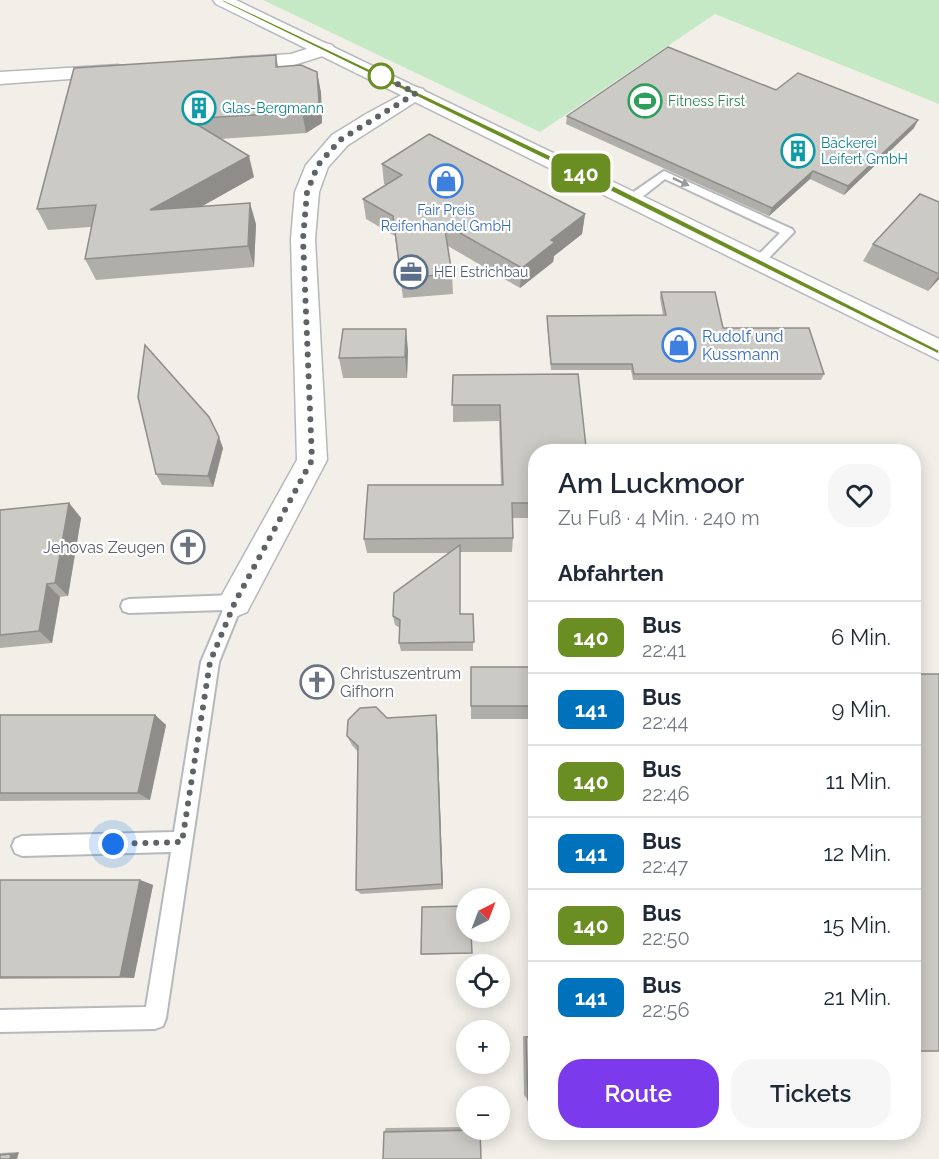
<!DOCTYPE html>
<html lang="de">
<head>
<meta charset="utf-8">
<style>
  :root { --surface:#fff; --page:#f6f6f7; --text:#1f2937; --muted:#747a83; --line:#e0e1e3; --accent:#7c3aed }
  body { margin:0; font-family:Raleway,sans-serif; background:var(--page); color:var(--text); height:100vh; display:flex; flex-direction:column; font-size:22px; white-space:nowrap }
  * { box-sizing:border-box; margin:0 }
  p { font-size:20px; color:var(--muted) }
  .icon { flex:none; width:33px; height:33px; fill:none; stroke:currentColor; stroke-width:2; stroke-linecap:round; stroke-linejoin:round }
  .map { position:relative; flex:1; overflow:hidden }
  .drawer { position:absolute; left:528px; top:444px; width:393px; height:696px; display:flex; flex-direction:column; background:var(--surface); border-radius:24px; box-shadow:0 3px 15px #0003 }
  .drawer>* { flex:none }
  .badge { padding:0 12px; border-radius:9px; font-size:21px; line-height:39px }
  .needle { width:39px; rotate:42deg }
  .fabs { position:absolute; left:456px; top:888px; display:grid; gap:12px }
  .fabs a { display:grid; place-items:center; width:54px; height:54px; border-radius:50%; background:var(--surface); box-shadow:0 3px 15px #0003; font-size:30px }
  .you { position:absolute; width:30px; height:30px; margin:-15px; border:4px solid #fff; border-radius:50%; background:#1a73e8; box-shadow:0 0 0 9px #1a73e833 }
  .map>.badge { position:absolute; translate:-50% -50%; box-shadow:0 0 0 3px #fff }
  h2 { padding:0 30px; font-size:22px; line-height:54px }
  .round { display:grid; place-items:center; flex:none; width:63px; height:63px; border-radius:24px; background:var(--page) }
  .head { display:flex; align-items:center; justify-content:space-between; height:102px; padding:0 30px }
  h1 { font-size:28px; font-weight:600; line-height:45px }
  .primary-button { display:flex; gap:12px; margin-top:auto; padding:12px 30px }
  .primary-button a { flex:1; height:69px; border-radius:24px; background:var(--accent); color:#fff; font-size:24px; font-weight:600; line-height:69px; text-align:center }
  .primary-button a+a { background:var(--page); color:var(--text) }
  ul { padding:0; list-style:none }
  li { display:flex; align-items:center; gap:18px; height:72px; padding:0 30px; border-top:2px solid var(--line) }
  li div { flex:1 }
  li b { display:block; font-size:22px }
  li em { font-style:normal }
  li .badge { min-width:66px; font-weight:700; text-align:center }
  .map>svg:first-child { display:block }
</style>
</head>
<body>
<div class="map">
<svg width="939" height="1159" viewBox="0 0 939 1159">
  <rect width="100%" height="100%" fill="#f1efe8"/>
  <path fill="#c5e8c5" d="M263,0H939V104L715,14L540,132Z"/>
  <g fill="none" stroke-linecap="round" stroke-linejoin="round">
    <g stroke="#b5b8bc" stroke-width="4">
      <g id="lane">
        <path d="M664,171L792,229L794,232L763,264L759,265L753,261L755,258L780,233L665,179L637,201H629V195Z"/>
        <path d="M235,595L241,597L243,602L219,662L166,1018L163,1026L155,1029L0,1032V1010L146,1007L171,852L22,856L15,853L12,846L15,839L22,836L174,832L201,662L223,610L129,613L123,611L121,606L123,601L129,599Z"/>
      </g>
    </g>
    <g stroke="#b5b8bc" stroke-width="3">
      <g id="street">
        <path d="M325,43L332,45L335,49L332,53L291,66L232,70L225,68L222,64L225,60L232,58L291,54Z"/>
        <path d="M118,65L125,67L128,71L125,75L0,84V72Z"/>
        <path d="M416,87L423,89L426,93L423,97L348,145L328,167L319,192L315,239L327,460L247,612L235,617L223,612L218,602L297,460L291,239L295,192L306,165L332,135L366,114Z"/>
      </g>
    </g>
    <g stroke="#b6babf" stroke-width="3">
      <path id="secondary" d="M213,0H236L939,339V360L216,4Z"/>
    </g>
    <use href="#lane" fill="#fff" fill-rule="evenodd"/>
    <use href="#street" fill="#fff" fill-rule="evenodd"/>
    <use href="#secondary" fill="#fff" fill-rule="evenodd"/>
  </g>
  <g fill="#afaea9">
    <path d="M276,55L278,66L317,72L321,93L322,123L306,133L220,139L254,177L202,206L256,224L254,267L96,280L85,259L91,227L48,230L37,209Z"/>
    <path d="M776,90L914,128L844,195L810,179L769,216L566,124L567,116Z"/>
    <path d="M382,164L585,214L582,234L554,256L553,262L520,288L448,246L452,274L453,294L403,298L395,236L366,219L363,199L386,185L384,184Z"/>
    <path d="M939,202V279L928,291L863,261L873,244Z"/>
    <path d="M661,292L723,328L824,374L821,380H633L631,370H551L547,322V316L663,315L660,298Z"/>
    <path d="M408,350L407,378H343L339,358Z"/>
    <path d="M453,375L586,447L585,452H536V518H512L513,538L512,552H460V614H473V651H401L399,643L400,628L395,625L393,616L450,553H367L364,539L501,485L499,421L453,422Z"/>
    <path d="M223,448L213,487L162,485L156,474Z"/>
    <path d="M69,503L81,518L68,596L60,597L52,643L0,648V510Z"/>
    <rect x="471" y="667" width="65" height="52"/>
    <path d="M0,715H155L166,725L150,800L0,801Z"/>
    <path d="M387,718L437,725L443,889L361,894L356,890L358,752L352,745L347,736Z"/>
    <path d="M0,880H140L153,885L134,978L0,979Z"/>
    <path d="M471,932L472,953L422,955L421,954Z"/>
    <path d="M523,1036H536V1100H528L524,1095Z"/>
    <path d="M466,1127V1130H480L384,1132L386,1128Z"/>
    <path d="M19,1152L0,1159V1153Z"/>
  </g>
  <g fill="#8f8d8a">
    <path d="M317,72L321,93L322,123L306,133L302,112Z"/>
    <path d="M918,120L914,128L844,195L848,186Z"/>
    <path d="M249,156L254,177L158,231L150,210Z"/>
    <path d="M813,171L810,179L769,216L772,208Z"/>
    <path d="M250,203L256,224L254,267L248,246Z"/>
    <path d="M585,214L582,234L554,256L553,262L520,288L522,268L551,240Z"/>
    <path d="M939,275V279L928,291Z"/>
    <path d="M406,329L408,350L407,378L405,357Z"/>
    <path d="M219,437L223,448L213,487L208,476Z"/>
    <path d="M69,503L81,518L68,596L55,583Z"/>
    <path d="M47,584L60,597L52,643L39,631Z"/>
    <path d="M155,715L166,725L150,800L138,793Z"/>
    <path d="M436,715L437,725L443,889L442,884Z"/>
    <path d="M140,880L153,885L134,978L120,977Z"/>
    <path d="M19,1152L17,1159H10L11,1154Z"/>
  </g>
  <g fill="#cccac5" stroke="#8f8d8a" stroke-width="1.5">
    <path d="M668,47L776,90L798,73L918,120L848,186L813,171L772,208L567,116Z"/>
    <path d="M276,55V67L301,65L317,72L319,102L302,112L188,119L249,156L150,210L250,203L248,246L85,259L96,205L37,209L74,68Z"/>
    <path d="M429,134L585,214L551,240L555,242L522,268L444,224L452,274L401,278L393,216L363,199L402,175L382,164Z"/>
    <path d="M920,194L939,202V274L873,244Z"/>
    <path d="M661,292H715L723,328H809L824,374H634L632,364H551L547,316L666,315Z"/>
    <path d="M343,329H406L405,357L339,358Z"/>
    <path d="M145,345L209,417L219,437L208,476L156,474L138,397Z"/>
    <path d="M578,374L586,447H578V452H536V503H512L513,538L364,539L368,485H503L500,405H452L453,375Z"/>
    <path d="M69,503L55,583L47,584L39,631L0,635V510Z"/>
    <path d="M460,545V614H473L474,642L399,643L400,620L393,616L394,593Z"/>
    <rect x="471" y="667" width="65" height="39"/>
    <path d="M914,674H939V1051H914V801H915L914,794Z"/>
    <path d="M376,707L387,718L436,715L442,884L356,890L358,746L347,736L348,720L360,708Z"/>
    <path d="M0,715H155L138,793H0Z"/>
    <path d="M0,880H140L120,977H0Z"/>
    <path d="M466,906V932H471L472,953L421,954L422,907Z"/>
    <path d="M526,1037H536V1100H528Z"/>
    <path d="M480,1130L481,1159H383L384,1132Z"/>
    <path d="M11,1154L10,1159H0V1155Z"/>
  </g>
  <defs><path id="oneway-solid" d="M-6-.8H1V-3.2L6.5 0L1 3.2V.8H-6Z" transform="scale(1.5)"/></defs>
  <use fill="#979a9d" href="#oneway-solid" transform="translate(681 182) rotate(25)"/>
  <path fill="#6b8e23" stroke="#fff" stroke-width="1.5" d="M219,0H224L606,182L939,350V354L936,353L600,186Z"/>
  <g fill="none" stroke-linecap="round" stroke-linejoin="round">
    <path stroke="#5f6368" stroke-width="6" stroke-dasharray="0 10.8" d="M113,844L182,842L210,662L235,602L312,460L303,239L307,192L318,165L340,140L416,93L381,76"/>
  </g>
  <defs>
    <g id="stadium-ring" transform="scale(1.725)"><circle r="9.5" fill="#fff" stroke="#2e9e5b" stroke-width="1.5"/><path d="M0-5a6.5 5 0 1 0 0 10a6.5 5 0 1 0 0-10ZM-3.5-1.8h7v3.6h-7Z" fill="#2e9e5b"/></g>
    <g id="building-ring" transform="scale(1.725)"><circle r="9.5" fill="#fff" stroke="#0f9aa8" stroke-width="1.5"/><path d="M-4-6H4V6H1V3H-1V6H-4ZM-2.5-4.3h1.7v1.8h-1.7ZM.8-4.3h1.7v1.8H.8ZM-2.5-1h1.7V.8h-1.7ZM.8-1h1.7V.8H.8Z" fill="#0f9aa8"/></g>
    <g id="shop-ring" transform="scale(1.725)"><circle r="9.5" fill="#fff" stroke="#3f7fe0" stroke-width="1.5"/><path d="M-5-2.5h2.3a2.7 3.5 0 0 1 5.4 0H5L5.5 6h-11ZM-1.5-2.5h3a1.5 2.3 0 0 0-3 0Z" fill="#3f7fe0"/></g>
    <g id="office-ring" transform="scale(1.725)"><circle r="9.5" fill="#fff" stroke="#5c6f8a" stroke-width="1.5"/><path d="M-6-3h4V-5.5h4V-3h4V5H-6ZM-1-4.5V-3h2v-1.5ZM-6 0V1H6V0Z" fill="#5c6f8a"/></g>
    <g id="church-ring" transform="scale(1.725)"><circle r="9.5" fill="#fff" stroke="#6b7280" stroke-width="1.5"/><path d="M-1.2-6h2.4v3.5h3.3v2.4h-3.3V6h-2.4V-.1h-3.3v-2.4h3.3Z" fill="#6b7280"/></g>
  </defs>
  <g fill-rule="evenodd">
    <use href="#stadium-ring" x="645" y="101"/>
    <use href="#building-ring" x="199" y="108"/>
    <use href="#building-ring" x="798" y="151"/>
    <use href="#shop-ring" x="446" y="181"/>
    <use href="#office-ring" x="411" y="272"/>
    <use href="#shop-ring" x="679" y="345"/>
    <use href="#church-ring" x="188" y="547"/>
    <use href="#church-ring" x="317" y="682"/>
  </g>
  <circle fill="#fff" stroke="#6b8e23" stroke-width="3" cx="381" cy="76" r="12"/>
  <g text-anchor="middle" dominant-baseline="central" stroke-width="4.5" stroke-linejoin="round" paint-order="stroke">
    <g font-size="14" fill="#27864d" stroke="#fff" text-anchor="start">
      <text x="668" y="101">Fitness First</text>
    </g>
    <g font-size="14" fill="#0d838f" stroke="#fff" text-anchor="start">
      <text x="222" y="108">Glas-Bergmann</text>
      <text x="821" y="143">Bäckerei<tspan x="821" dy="16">Leifert GmbH</tspan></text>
    </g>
    <g font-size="14" fill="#366cbe" stroke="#fff">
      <text x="446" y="210">Fair Preis<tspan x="446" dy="16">Reifenhandel GmbH</tspan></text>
    </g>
    <g font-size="14" fill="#4e5e75" stroke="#fff" text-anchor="start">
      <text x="434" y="272">HEI Estrichbau</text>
    </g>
    <g font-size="16" fill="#366cbe" stroke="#fff" text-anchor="start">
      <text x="702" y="336">Rudolf und<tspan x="702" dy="18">Kussmann</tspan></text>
    </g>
    <g font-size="16" fill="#5b616d" stroke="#fff" text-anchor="end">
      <text x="165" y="547">Jehovas Zeugen</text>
      <text x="340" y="673" text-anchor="start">Christuszentrum<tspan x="340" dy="18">Gifhorn</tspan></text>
    </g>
  </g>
</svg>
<div class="fabs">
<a><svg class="needle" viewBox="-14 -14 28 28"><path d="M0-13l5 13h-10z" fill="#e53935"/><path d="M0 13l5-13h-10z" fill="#747a83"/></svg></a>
<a><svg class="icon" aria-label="locate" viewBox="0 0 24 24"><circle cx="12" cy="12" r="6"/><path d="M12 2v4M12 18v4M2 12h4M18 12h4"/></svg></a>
<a>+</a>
<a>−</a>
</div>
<div class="you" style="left:113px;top:844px"></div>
<b class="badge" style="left:581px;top:173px;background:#6b8e23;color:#fff">140</b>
<section class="drawer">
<div class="head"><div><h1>Am Luckmoor</h1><p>Zu Fuß · 4 Min. · 240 m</p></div><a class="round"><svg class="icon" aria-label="heart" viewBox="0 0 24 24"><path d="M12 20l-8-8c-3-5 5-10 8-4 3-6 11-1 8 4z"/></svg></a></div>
<h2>Abfahrten</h2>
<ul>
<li><span class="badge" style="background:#6b8e23;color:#fff">140</span><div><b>Bus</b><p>22:41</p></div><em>6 Min.</em></li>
<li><span class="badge" style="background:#0072bc;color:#fff">141</span><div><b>Bus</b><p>22:44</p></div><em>9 Min.</em></li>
<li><span class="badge" style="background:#6b8e23;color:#fff">140</span><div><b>Bus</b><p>22:46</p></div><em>11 Min.</em></li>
<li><span class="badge" style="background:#0072bc;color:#fff">141</span><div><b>Bus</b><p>22:47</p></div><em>12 Min.</em></li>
<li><span class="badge" style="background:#6b8e23;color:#fff">140</span><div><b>Bus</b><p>22:50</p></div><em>15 Min.</em></li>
<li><span class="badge" style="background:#0072bc;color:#fff">141</span><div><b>Bus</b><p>22:56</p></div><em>21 Min.</em></li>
</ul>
<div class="primary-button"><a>Route</a><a>Tickets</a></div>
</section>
</div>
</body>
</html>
